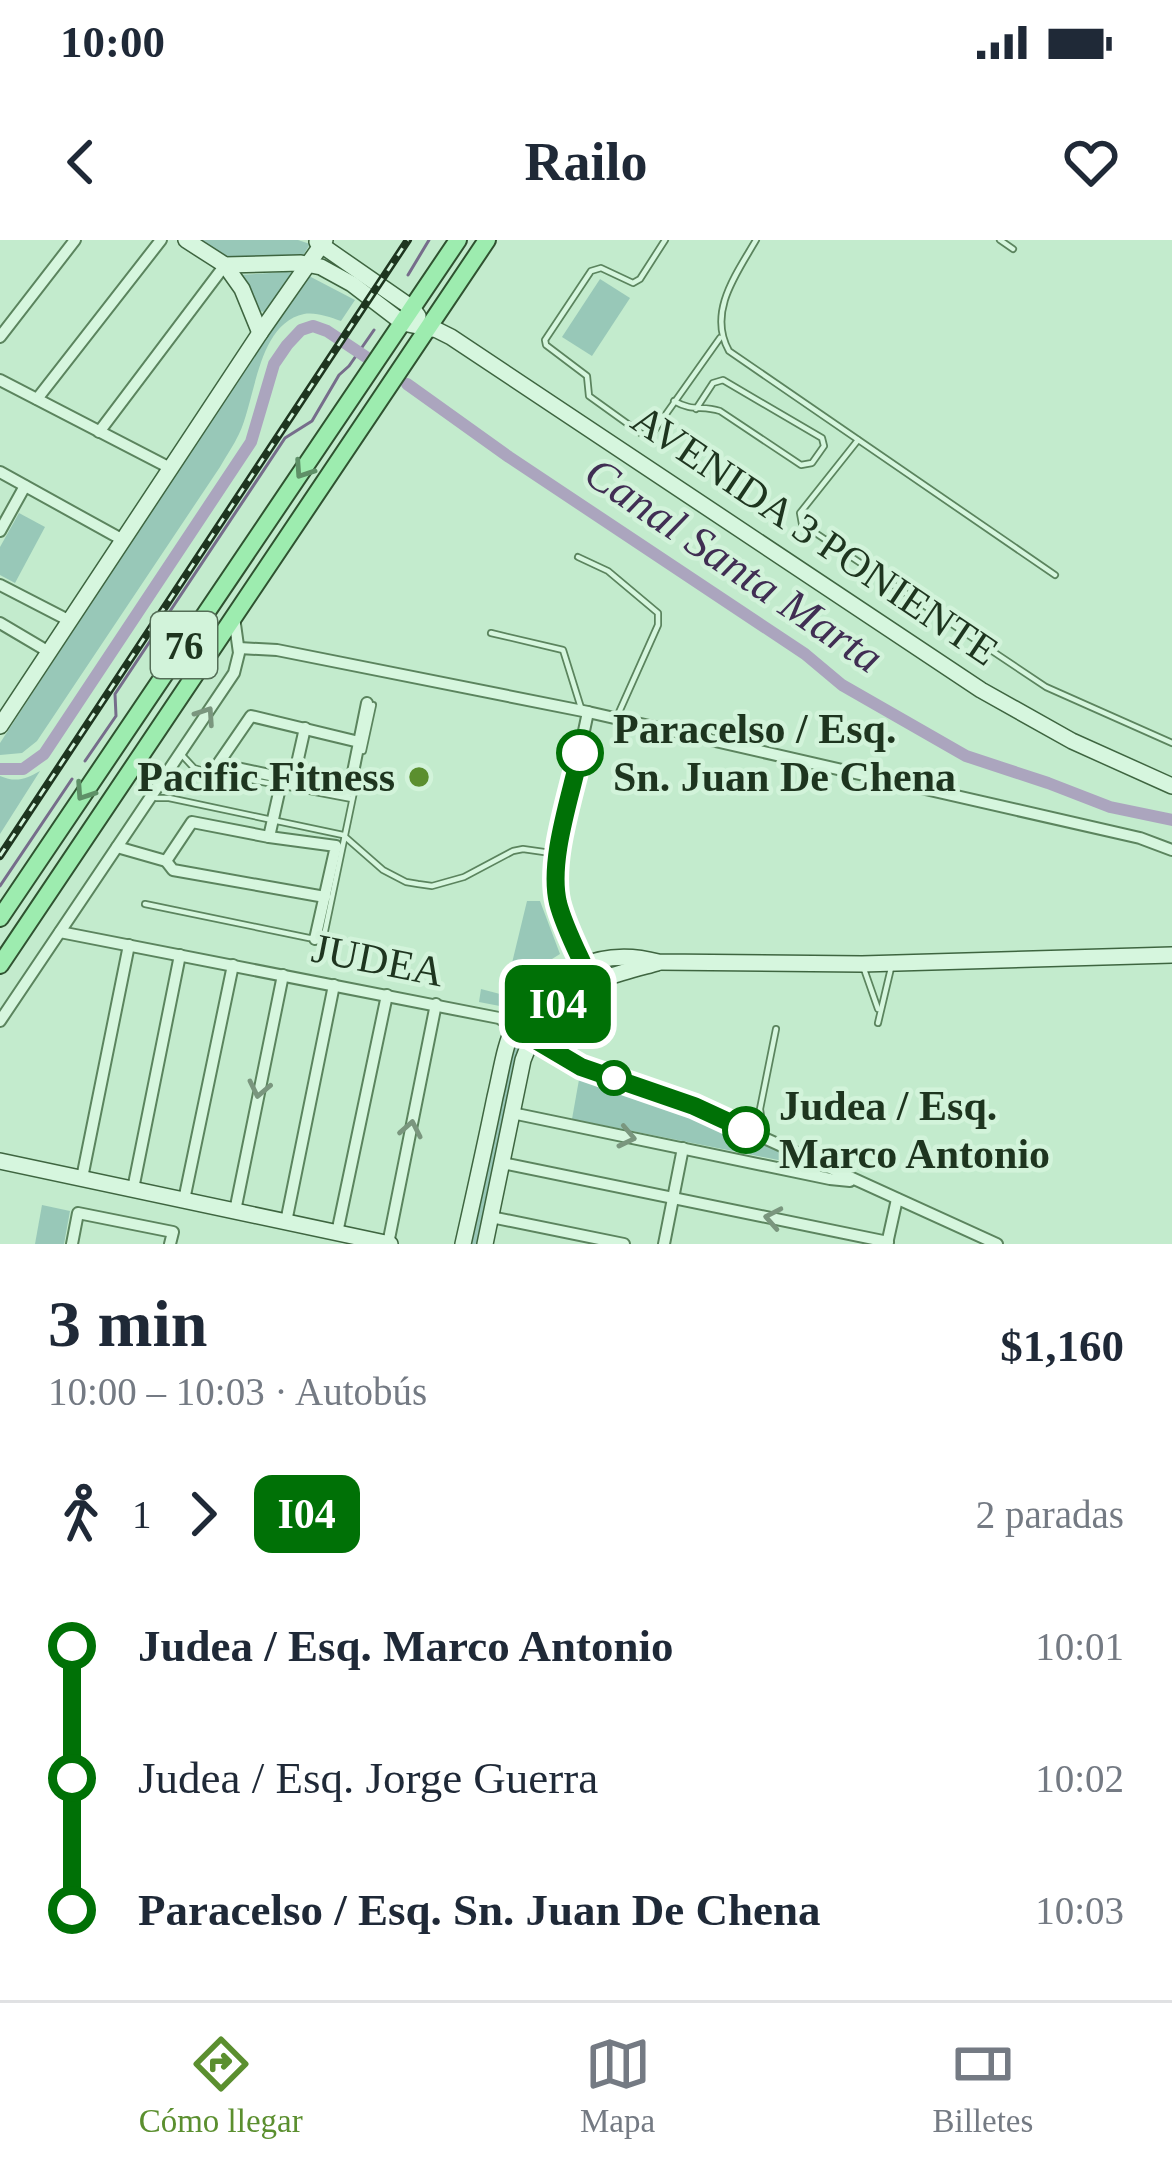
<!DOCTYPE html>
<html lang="es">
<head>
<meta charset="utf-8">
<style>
  :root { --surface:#fff; --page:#f6f6f7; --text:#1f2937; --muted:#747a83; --line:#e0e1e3; --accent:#5b8f2f }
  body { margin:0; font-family:"Times New Roman",serif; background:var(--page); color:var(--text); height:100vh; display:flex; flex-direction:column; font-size:45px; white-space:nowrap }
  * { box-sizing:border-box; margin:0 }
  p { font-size:39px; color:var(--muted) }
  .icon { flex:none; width:66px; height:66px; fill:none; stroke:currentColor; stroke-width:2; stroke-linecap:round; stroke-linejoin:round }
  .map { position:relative; height:1004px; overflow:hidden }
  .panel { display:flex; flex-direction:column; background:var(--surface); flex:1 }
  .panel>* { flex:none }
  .badge { padding:0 24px; border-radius:18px; font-size:42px; line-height:78px }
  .map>.badge { position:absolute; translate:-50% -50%; box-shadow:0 0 0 6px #fff }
  .legs { display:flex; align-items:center; gap:18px; height:132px; padding:0 48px; font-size:39px }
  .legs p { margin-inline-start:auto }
  .headline { display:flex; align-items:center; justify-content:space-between; height:204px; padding:0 48px }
  h1 { font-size:66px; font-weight:600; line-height:90px }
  ul { padding:0 48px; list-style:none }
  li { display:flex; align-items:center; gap:42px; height:132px; font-size:45px }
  li i { display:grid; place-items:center; width:18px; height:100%; margin:0 15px; background:currentColor }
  li i::after { content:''; width:30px; height:30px; margin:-15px; border:9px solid; border-radius:50%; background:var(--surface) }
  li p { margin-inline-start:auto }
  li:first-child i { background:linear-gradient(#0000 50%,currentColor 0) }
  li:last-child i { background:linear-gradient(currentColor 50%,#0000 0) }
  .status { display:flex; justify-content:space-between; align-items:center; height:84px; padding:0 60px; background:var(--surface); direction:ltr }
  .status svg { height:33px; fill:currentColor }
  header { display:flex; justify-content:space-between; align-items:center; height:156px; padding:0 48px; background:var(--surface); font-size:54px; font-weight:600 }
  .menu { display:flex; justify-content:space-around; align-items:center; height:168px; border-top:3px solid var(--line); background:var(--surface); font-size:33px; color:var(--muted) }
  .menu a { display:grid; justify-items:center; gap:6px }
  .menu .current { color:var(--accent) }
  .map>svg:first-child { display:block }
</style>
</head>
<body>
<div class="status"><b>10:00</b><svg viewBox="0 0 49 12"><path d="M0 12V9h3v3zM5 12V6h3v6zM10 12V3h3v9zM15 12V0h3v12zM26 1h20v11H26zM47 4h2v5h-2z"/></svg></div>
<header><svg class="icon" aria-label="back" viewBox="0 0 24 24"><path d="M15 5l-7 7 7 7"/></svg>Railo<svg class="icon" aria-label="heart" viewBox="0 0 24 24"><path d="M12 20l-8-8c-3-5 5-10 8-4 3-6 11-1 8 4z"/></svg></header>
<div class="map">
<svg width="1172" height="1004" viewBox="0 0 1172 1004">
  <rect width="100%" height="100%" fill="#c3ebcd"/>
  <g fill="#98c8b8">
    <path d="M194,0H298L310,4L301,19L224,20Z"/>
    <path d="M286,32L294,33L270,68L265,72L258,71L239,35Z"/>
    <path d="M309,36L355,60L341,81C329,77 316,72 304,74C257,84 256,159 239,194C234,205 226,216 220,227L37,501L22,513L0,515V503L300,42Z"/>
    <path d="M600,39L630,58L592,116L562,97Z"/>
    <path d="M19,273L45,287L15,343L0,335V307Z"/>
    <path d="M40,531L0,594V536C16,543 26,539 40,531Z"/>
    <path d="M527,661H540L560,714L536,729L505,767L479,762L481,749L500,754L505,752Z"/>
    <path d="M514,796L521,802L479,1004H468Z"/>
    <path d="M580,834L693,870L818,928L572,879Z"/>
    <path d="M42,965L70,971L64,1004H35Z"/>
  </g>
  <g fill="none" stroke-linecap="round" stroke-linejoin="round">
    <g stroke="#766d8b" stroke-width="3">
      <path d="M408,35L429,0"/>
      <path d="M85,521L116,476L115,454L285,198L312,181L339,135L349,126L374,90"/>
      <path d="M0,646L72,539"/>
    </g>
    <g stroke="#aba5be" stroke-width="12">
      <path d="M407,144L509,217L805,414L842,445L966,516L1048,543L1110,567L1172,580"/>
      <path d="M0,529H23L44,514L251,202L274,124L287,105L301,90L313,86L327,91L366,117"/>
    </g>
    <g stroke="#5b845e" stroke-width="8">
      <g id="lane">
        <path d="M665,0L640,39L633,43L601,28L591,31L545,100L546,105L587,136L589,156L646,197L654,191L720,98"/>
        <path d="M756,0C737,33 707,72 729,111L1055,335"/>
        <path d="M1000,0L1013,9"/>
        <path d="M674,161C693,172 701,165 720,171L801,225L812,223L824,206L822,198L723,140L713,143L696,169"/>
        <path d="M858,200L800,273L802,284L1046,447L1172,503"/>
        <path d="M578,317L608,331L658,373V385L616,479"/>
        <path d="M491,393L563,410L582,471"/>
        <path d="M363,511L373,465"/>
        <path d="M181,514L194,528L204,531L352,559"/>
        <path d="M156,558H169L343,595L383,630L406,642L418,644L432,646L464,637L513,611L523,609L558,614"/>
        <path d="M145,664L309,698H321L325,691L354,552"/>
        <path d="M864,729L878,769"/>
        <path d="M878,783L891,728"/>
        <path d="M764,896L760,869L776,789"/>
      </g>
    </g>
    <g stroke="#5b845e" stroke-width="14">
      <g id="street">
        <path d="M0,97L75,0"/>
        <path d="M0,140L172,229"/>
        <path d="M37,159L161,0"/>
        <path d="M99,192L225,25"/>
        <path d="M0,232L123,300"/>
        <path d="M0,291L25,246"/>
        <path d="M0,345L70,381"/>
        <path d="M0,383L49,412"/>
        <path d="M239,408L277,410L588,472L1140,598L1172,610"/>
        <path d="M588,472L558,614L556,646L560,668L591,742"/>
        <path d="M359,502L251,476L218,524L349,552L367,463"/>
        <path d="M293,541L305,488"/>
        <path d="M269,597L282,539"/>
        <path d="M117,607L166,621L173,630L325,657"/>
        <path d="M166,621L192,582L269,597L336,606L315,699"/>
        <path d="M60,692L499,778L581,827L694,866L997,1004"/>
        <path d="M0,781L234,433L239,413L234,377"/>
        <path d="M512,873L830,939L850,941"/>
        <path d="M502,923L888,1002"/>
        <path d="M82,938L129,705"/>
        <path d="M133,949L180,715"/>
        <path d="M184,960L233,725"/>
        <path d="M235,971L283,735"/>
        <path d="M491,977L624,1004"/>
        <path d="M286,982L334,745"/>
        <path d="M337,993L387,755"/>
        <path d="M72,1004L78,973L173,992L170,1004"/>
        <path d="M388,1004L436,764"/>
        <path d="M664,1004L683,908"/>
        <path d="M887,1004L897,959"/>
      </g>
    </g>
    <g stroke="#3e6540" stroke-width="18">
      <g id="secondary">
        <path d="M186,0L225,25L301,23L321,27L352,44L403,83L437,90L451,97L981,450L1072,501L1172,546"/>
        <path d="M317,2L412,68L418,76"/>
        <path d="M225,25L242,49L260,93"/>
        <path d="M0,486L260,93L325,0"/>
        <path d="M0,921L390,1004"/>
        <path d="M463,1004C474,955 485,906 495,857C501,833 504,806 515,784C543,732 601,706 658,722L862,724L1172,715"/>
        <path d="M485,1004L523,820C548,749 592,741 657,723"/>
      </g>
    </g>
    <g stroke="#2f5230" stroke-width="20">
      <g id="primary">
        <path d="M0,678L458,0"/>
        <path d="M0,725L487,0"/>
      </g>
    </g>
    <use href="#lane" stroke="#d6f6de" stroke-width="4.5"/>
    <use href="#street" stroke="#d6f6de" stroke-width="10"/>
    <use href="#secondary" stroke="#d6f6de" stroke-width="15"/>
    <use href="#primary" stroke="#9decaf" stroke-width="16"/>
    <g stroke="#1e351f" stroke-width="8">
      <path id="rail" d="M0,616L408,0"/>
    </g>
    <use href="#rail" stroke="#d2f3da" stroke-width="3" stroke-dasharray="9" stroke-linecap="butt"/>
  </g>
  <defs><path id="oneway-chevron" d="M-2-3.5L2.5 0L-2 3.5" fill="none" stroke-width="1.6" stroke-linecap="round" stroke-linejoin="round" transform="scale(3)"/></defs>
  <g stroke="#5e9067">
    <use href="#oneway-chevron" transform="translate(303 230) rotate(124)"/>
    <use href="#oneway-chevron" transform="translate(84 552) rotate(124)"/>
  </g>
  <g stroke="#7a967e">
    <use href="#oneway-chevron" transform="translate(206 475) rotate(-56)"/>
    <use href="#oneway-chevron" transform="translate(259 849) rotate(102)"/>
    <use href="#oneway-chevron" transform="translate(411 889) rotate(-79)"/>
    <use href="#oneway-chevron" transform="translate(627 897) rotate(12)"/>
    <use href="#oneway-chevron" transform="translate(773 978) rotate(-169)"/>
  </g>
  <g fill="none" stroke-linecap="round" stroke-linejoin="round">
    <g stroke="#fff" stroke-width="27">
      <path id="line-1" d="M580,513C571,556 548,620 558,663C565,690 580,716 591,742L554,767L532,798L581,827L694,866L746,890"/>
    </g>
    <use href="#line-1" stroke="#007106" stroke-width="18"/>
  </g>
  <g fill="#fff" stroke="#007106" stroke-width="6">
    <circle cx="580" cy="513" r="21"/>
    <circle cx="614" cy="838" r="15"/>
    <circle cx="746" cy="890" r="21"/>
  </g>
  <circle fill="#5b8f2f" stroke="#d2f3da" stroke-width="4.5" cx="419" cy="537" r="12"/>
  <g text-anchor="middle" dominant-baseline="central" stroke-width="9" stroke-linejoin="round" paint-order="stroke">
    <rect fill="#d2f3da" stroke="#546e57" stroke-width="3" x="151" y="372" width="66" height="66" rx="9"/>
    <g font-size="39" font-weight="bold" fill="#1e351f">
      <text x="184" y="405">76</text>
    </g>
    <g font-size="42" fill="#1e351f" stroke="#d2f3da">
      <text transform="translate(815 295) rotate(34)">AVENIDA 3 PONIENTE</text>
      <text transform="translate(378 720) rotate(11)">JUDEA</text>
    </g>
    <g font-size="42" font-weight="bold" fill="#1e351f" stroke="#d2f3da" text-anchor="start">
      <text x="613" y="489">Paracelso / Esq.<tspan x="613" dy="48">Sn. Juan De Chena</tspan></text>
      <text x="779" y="866">Judea / Esq.<tspan x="779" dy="48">Marco Antonio</tspan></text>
    </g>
    <g font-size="42" font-weight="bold" fill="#1e351f" stroke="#d2f3da" text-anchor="end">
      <text x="395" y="537">Pacific Fitness</text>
    </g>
    <g font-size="45" font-style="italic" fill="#402e53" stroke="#d2f3da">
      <text transform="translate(734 325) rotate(34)">Canal Santa Marta</text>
    </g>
  </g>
</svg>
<b class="badge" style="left:558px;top:764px;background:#007106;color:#fff">I04</b>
</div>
<section class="panel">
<div class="headline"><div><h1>3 min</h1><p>10:00 – 10:03 · Autobús</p></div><b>$1,160</b></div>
<div class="legs"><svg class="icon" aria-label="walk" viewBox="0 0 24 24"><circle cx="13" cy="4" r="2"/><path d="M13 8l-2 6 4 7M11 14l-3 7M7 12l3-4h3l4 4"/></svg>1<svg class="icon" aria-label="forward" viewBox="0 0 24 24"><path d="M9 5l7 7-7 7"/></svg><b class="badge" style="background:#007106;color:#fff">I04</b><p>2 paradas</p></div>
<ul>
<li><i style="color:#007106"></i><b>Judea / Esq. Marco Antonio</b><p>10:01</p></li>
<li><i style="color:#007106"></i><span>Judea / Esq. Jorge Guerra</span><p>10:02</p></li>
<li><i style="color:#007106"></i><b>Paracelso / Esq. Sn. Juan De Chena</b><p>10:03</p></li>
</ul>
</section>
<nav class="menu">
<a class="current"><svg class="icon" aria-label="directions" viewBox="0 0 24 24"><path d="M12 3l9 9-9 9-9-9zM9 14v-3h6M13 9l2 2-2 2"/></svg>Cómo llegar</a>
<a><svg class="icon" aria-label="map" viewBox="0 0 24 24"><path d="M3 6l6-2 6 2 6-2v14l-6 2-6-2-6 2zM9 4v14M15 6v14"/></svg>Mapa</a>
<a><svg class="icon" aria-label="tickets" viewBox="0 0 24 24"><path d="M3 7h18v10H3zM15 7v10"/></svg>Billetes</a>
</nav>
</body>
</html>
